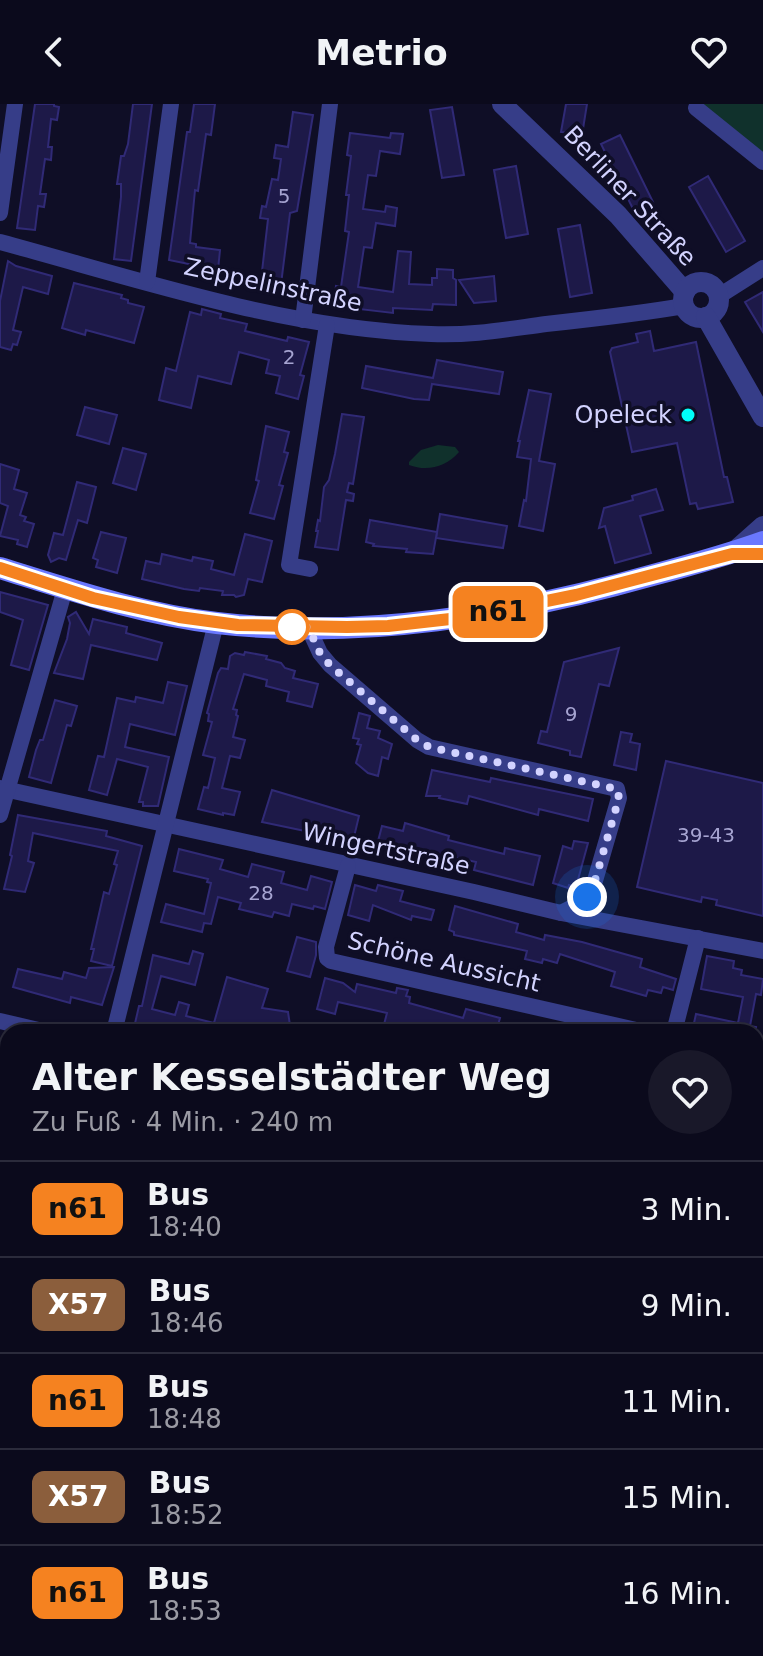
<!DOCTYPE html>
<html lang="de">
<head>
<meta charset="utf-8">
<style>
  :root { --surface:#0b0a1c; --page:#191829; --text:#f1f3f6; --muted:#9a9aa3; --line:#2b2b3b }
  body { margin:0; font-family:"DejaVu Sans",sans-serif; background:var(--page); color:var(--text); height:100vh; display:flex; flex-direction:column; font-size:30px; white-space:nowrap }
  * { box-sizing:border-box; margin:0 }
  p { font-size:26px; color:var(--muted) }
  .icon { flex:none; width:44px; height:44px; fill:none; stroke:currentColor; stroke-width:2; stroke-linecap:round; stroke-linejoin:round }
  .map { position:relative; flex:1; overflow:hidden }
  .drawer { position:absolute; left:0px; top:920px; width:764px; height:632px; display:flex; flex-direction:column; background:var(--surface); border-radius:24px 24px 0 0; box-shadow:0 2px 6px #0004,0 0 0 2px var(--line) }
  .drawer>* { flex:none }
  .badge { padding:0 16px; border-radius:12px; font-size:28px; line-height:52px }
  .you { position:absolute; width:40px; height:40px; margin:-20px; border:6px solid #fff; border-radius:50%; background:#1a73e8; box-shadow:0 0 0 12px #1a73e833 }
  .map>.badge { position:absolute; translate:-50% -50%; box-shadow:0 0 0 4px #fff }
  .round { display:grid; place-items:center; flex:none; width:84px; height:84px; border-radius:42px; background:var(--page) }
  .headline { display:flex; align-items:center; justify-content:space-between; height:136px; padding:0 32px }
  h1 { font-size:38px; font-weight:700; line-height:60px }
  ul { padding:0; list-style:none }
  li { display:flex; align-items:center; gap:24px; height:96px; padding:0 32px; border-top:2px solid var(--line) }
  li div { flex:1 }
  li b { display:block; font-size:30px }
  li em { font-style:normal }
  li .badge { min-width:88px; font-weight:700; text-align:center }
  header { display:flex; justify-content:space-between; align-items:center; height:104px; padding:0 32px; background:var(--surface); font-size:36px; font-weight:700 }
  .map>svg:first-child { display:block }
</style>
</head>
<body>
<header><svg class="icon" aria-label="back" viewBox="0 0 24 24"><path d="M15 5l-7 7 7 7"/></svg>Metrio<svg class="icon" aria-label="heart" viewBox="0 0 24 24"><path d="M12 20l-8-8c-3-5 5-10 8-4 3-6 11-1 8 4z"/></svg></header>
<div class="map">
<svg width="763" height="1552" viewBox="0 0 763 1552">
  <rect width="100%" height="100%" fill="#0f0e26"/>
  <g fill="#10312c">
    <path d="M700,0H763V51Z"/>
    <path d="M438,341L455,343L459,348C446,363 427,368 409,361V358L421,346Z"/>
    <path d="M0,950L8,953V1036L0,1034Z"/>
    <path d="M756,1134L763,1137V1308L756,1306Z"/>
    <path d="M0,1275L8,1277V1544H756V1527L763,1529V1552H0Z"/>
  </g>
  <g fill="#09294a">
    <path d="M0,1062L8,1064V1277L0,1275Z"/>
    <path d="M756,1306L763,1308V1529L756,1527Z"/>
  </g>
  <g fill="#1d1948" stroke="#302a76" stroke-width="2">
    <path d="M35,0H54V2L59,3L57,16L51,15L48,43H52L51,56L45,55L40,90H46L44,103L38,102L35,126L17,124Z"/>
    <path d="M133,0H152L131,157L114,155L121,93V80H117L121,52H124L128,40Z"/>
    <path d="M194,0H215L211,31L206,30L198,87L195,86L190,139L196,140V143L220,146L218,166L169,156L187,28H190Z"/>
    <path d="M566,0H587L582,31L561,28Z"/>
    <path d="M452,3L464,71L442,74L430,6Z"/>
    <path d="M293,8L313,11L297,107L290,109L280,188L260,185L268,115L260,114L262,102L266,103L272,75L278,76L281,55L274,54L276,41L288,43Z"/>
    <path d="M350,29L390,34L391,29L403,30L400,50L380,47L376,72L368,71L363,105L385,108L386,102L397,104L395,122L376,119L372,144L364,143L358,183L393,188L398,147L411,148L409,180L432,181V174H437V165L453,166V174L456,176V201L433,200L432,206L393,204V209L333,202L336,182L341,183L349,128L345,127L349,91H346L351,52L347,51Z"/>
    <path d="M620,31L653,98L634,107L601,40Z"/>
    <path d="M516,62L528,130L506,134L494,66Z"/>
    <path d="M708,72L745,137L726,148L689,83Z"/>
    <path d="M580,121L592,189L570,193L558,125Z"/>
    <path d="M8,157L16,162L52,172L48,190L23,183L13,226L21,228L17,241L13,240L11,246L0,243V197Z"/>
    <path d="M494,172L496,197L474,199L459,176Z"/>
    <path d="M74,179L122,191L121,194L128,196V199L144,203L134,239L86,226L85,231L62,224Z"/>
    <path d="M763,188V228L745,198Z"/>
    <path d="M202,205L221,210L220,214L247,220L245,227L287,237L288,233L309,238L300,271L304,272L298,295L276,289L280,272L266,269L269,256L239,248L231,280L198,272L191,304L159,296L166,264L176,267L190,208L201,211Z"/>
    <path d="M650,227L654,247L696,238L724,373H727L733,398L698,405L696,399L690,400L677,339L632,348L610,248L612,244L638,238L636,230Z"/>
    <path d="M437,256L503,268L499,290L432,280L429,296L414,295L362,284L366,262L433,274Z"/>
    <path d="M529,286L551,290L539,357L555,360L543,427L519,422L524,396L526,397L531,355L517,353L520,337H518Z"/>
    <path d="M85,303L117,311L109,340L77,331Z"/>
    <path d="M342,310L364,313L353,380L349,379L347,388L354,390L353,397L346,396L338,446L315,443L318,427H316L318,416L320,417L324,383L329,376L335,350Z"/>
    <path d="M266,322L289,328L284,348L288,349L279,381L283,382L274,415L250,409L259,377L256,376Z"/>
    <path d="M123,344L146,350L136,386L113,379Z"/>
    <path d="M0,360L19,366L14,385L27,389L20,411L26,413L24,417L34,420L27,443L17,440L18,436L0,432L8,402L0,399Z"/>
    <path d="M77,378L96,383L87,419L78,416L66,456L59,454L51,458L48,451L54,429L63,431Z"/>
    <path d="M656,385L663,406L640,412L651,449L615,459L605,422L599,424L604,404L633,396L632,392Z"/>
    <path d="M440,410L507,422L503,444L436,434Z"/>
    <path d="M370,416L437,428L433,450L406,448L407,445L373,442L374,440L366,438Z"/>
    <path d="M101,428L126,434L117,469L96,463L98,456L93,454Z"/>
    <path d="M245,430L272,437L262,478L248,475L244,491L236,493L234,491H222L223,487L200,484L199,487L184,485L142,475L146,457L160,460L162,450L192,457L193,453L213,457L211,465L234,471Z"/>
    <path d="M0,488L48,501L29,566L11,561L23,516L0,508Z"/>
    <path d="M76,508L89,530L93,515L127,523L126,529L162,539L157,556L91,541L83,575L54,569L67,535L70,519L68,513Z"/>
    <path d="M619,544L609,582L599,580L581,653L570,651V647L538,639L541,627L547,628L564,558Z"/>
    <path d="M245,548L267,552L266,555L281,559L285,564L295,567L293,574L318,580L312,603L287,597L289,588L266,582L267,576L244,570L233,605L237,606L236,611L238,612L233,633L245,636L240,654L230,652L222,684L240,688L234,711L223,709V711L198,705L204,683L208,684L215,654L203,651L212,618L208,617L209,610L207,609L218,569L221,564L228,565L230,552L235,549L244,551Z"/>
    <path d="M168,578L187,582L175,631L130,620L125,643L169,653L158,702H143V698H139L148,663L117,655L107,691L89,686L98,652L104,653L117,594L135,598L136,593L163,599Z"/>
    <path d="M55,596L77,602L71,622L67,621L51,679L29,673L36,646L40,636H43Z"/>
    <path d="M359,609L370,612L367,624L380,627L378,634L392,640L388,655L382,653L378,672L368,669L356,659L361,641L357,640L359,635L353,634Z"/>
    <path d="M621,628L632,630L630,638L640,640L636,666L614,661Z"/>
    <path d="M666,657L763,679V812L716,801L717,796L702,793L701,798L637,783Z"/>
    <path d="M432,666L490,678L491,674L593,695L588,717L539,705L538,711L469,692L467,700L439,694L440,692H426Z"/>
    <path d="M272,686L359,712L353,737L262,718Z"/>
    <path d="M18,711L107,727L106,732L142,742L112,862L91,857L94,845H91L104,788L109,790L117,761L114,760L118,747L33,729L28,757L34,759L25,788L4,785L12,752L10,751Z"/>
    <path d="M405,719L449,732L448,736L504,750L505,744L540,752L533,781L474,766L476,758L453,753L452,757L450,756L395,741L394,745L377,741L382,722L403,727Z"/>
    <path d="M574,737L588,739L576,783L569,781L568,784L553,779L563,742L572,745Z"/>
    <path d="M179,745L223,756L220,765L248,773L252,760L284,768L281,779L307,786L311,772L332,778L325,805L314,802L313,805L292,800L289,812L274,808L272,813L239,805L241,799L218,793L211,820L204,819L202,828L161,818L166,800L204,810L211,779L207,778L208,775L174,767Z"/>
    <path d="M355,781L376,787L378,781L403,787L400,797L434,806L431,816L412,812L411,816L373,801L369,817L348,811Z"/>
    <path d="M455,802L518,820L516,828L544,836L545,831L582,838L642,855L640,863L676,875L673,886L663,883L661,889L648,886L646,892L611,882L615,868L560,850L557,859L543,855L542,859L525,855L527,847L454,831V828L449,826Z"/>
    <path d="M297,833L316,838V851L310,873L287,867Z"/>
    <path d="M193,847L203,850L195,881L161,872L152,905L175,911L179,898L189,901L186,912L214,919L227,873L268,885L262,904L288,908L291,928H167L149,923L147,928H133L139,902H142L153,851L189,860Z"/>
    <path d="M707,852L734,857L733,864L742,866L741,871L763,875L761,891L756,890L750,922L756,923L755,928H692L696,910L738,919L743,893L701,885Z"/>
    <path d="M114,863L102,901L71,893L70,899L13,883L18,865L62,875L64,868L86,874L89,864Z"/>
    <path d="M325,874L343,879L355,888L357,880L396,889L397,884L408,886L406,892L410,893L409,899L463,914L466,905L500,914L496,928H382L387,909L338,898L335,910L317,905Z"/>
  </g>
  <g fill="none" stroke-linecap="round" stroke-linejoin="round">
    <g stroke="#363d88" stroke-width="16">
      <path d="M696,4L763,58"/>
      <path d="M0,109L15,0"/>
      <path d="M0,138C141,176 285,225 431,230C470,232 508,225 546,220C592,215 638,210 684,202"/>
      <path d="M147,178L171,0"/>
      <path d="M719,192L763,164"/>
      <path d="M303,216L330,0"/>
      <path d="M310,465L289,461L327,221"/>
      <path d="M308,523L320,549L330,561L417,636L429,643L617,685L619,694L592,787L579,800L561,809"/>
      <path d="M0,684L474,788L561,809L763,847"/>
      <path d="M0,711L65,485"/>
      <path d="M348,762L326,843L327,854L331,857L645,928"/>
      <path d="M0,917L47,928"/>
      <path d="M114,928L216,519"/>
      <path d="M674,928L698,834"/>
    </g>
    <g stroke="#363d88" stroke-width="20">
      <path d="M502,0L618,111L685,188"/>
      <circle cx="701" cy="196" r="18"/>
      <path d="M706,213L763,313"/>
      <path d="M736,446L763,422"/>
    </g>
    <path stroke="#6a78ff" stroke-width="22" d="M0,464C71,486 142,510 217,519C364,536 511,511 653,471C690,461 727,451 763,438"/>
  </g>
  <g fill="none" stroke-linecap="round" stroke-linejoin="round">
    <g stroke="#fff" stroke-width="18">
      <path id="line" d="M0,464L93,494L179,513L238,521L347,523L388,522L468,513L576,491L732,450H763"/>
    </g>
    <use href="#line" stroke="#f58220" stroke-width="12"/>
    <path stroke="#d3d3ff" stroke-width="8" stroke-dasharray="0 14.4" d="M292,523H308L320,549L330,561L417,636L429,643L617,685L619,694L592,787L587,793"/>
  </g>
  <circle fill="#00fefa" stroke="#0f0e26" stroke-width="3" cx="688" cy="311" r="8"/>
  <circle fill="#fff" stroke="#f58220" stroke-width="4" cx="292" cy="523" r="16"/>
  <g text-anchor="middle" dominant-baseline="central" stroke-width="7" stroke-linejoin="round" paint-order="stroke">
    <g font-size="20" fill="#a6a4d1">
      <text x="284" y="92">5</text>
      <text x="289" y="253">2</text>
      <text x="571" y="610">9</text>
      <text x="706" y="731">39-43</text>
      <text x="261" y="789">28</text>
    </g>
    <g font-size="24" fill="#d3d3ff" stroke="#0f0e26">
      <text transform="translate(630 92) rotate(47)">Berliner Straße</text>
      <text transform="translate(273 181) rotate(12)">Zeppelinstraße</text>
      <text transform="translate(386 745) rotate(12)">Wingertstraße</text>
      <text transform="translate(444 858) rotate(13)">Schöne Aussicht</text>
    </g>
    <g font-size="24" fill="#d3d3ff" stroke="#0f0e26" text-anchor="end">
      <text x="672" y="311">Opeleck</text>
    </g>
  </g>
</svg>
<div class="you" style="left:587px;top:793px"></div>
<b class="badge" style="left:498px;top:508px;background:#f58220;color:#111">n61</b>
<section class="drawer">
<div class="headline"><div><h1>Alter Kesselstädter Weg</h1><p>Zu Fuß · 4 Min. · 240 m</p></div><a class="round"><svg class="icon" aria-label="heart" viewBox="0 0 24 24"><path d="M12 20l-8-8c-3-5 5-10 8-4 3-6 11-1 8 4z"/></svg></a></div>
<ul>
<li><span class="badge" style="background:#f58220;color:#111">n61</span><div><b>Bus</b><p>18:40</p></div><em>3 Min.</em></li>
<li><span class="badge" style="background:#8b5e3c;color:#fff">X57</span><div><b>Bus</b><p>18:46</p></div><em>9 Min.</em></li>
<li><span class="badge" style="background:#f58220;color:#111">n61</span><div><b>Bus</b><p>18:48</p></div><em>11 Min.</em></li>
<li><span class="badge" style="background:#8b5e3c;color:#fff">X57</span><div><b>Bus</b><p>18:52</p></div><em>15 Min.</em></li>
<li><span class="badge" style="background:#f58220;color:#111">n61</span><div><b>Bus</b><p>18:53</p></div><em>16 Min.</em></li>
</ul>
</section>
</div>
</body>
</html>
